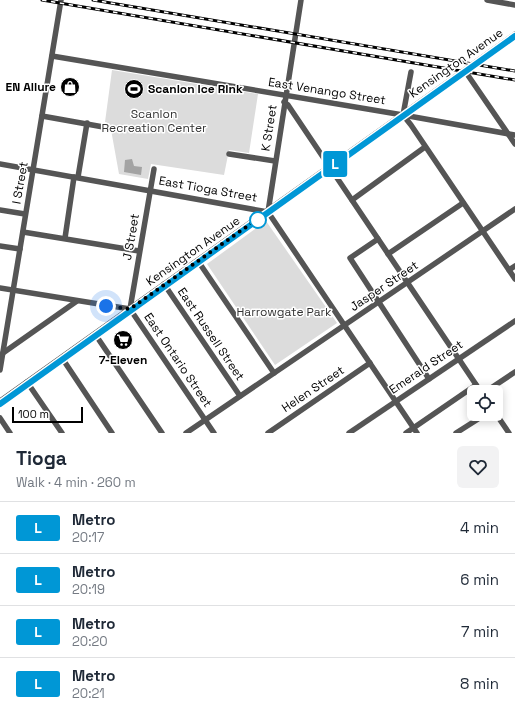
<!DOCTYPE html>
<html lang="en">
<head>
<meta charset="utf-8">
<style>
  :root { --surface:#fff; --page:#f2f2f3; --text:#1f2937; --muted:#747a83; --line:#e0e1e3 }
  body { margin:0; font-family:"Space Grotesk",sans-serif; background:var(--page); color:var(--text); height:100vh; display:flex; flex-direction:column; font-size:15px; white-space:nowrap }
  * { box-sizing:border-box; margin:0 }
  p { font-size:13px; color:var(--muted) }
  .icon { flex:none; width:22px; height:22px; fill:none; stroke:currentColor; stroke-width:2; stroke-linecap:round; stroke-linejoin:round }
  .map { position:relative; height:433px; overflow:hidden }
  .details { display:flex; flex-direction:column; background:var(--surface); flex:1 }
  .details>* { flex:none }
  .badge { padding:0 8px; border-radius:3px; font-size:14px; line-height:26px }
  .fabs { position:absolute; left:467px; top:385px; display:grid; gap:8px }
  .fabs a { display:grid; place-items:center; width:36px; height:36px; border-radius:6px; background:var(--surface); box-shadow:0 2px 10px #0003; font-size:20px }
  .scale { position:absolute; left:12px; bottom:10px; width:71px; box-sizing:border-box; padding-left:4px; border:2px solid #000; border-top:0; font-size:11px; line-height:14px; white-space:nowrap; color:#000; -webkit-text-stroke:3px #fff; paint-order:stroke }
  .you { position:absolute; width:20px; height:20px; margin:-10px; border:3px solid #fff; border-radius:50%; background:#1a73e8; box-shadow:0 0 0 6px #1a73e833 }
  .map>.badge { position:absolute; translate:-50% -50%; box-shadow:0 0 0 2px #fff }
  .round { display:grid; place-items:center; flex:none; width:42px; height:42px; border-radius:6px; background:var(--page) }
  .head { display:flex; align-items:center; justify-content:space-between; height:68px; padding:0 16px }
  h1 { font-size:19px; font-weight:700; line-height:30px }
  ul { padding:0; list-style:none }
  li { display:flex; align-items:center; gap:12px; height:52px; padding:0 16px; border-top:1px solid var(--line) }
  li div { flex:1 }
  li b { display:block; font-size:15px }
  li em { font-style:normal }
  li .badge { min-width:44px; font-weight:700; text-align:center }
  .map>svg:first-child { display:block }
</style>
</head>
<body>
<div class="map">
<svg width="515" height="433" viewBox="0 0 515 433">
  <rect width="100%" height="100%" fill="#fff"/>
  <g fill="#dcdcdc">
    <path d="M112,70L258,94L249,153L229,150L224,175L151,164L148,179L119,174L110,124L105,122Z"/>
    <path d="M266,221L337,323L275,365L207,264Z"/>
  </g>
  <path fill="#a3a3a3" d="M132,159L134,166L142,167L141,175L124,172L125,160Z"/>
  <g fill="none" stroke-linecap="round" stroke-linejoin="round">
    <g stroke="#555" stroke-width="5.5">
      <path d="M487,0L515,5"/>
      <path d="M52,56L403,115L515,135"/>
      <path d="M465,71L515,144"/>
      <path d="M284,102L288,105L481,392"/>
      <path d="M403,115L411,125L515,279"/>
      <path d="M403,115L411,72"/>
      <path d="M42,116L109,128"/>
      <path d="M229,154L275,161"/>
      <path d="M0,164L268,212L417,433"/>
      <path d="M78,177L87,123"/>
      <path d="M352,200L425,147"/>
      <path d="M0,210L25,214"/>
      <path d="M268,212L301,0"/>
      <path d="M23,232L139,251"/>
      <path d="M65,238L74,177"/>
      <path d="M378,239L350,258L429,379"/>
      <path d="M0,246L20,249"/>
      <path d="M388,254L463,203"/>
      <path d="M198,261L274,373"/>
      <path d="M509,270L515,266"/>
      <path d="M164,284L240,396"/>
      <path d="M0,288L130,309"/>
      <path d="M130,309L214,433"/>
      <path d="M130,309L154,169"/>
      <path d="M95,334L162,433"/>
      <path d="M3,353L77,301"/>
      <path d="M62,358L112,433"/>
      <path d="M0,370L61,0"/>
      <path d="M27,382L62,433"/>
      <path d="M485,392L515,372"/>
      <path d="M496,414L509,433"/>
      <path d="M0,418L10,433"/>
      <path d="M186,433L515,209"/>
      <path d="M268,433L370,363"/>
      <path d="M349,433L515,321"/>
      <path d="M406,433L476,385"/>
      <path d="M456,433L486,414"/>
    </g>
    <path stroke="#555" stroke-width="7" d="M0,402L515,35"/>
    <g stroke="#000" stroke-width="3">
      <g id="rail">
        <path d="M42,0L515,80"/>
        <path d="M93,0L515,71"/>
        <path d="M0,404L515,36"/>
      </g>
    </g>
    <use href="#rail" stroke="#fff" stroke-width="1.5" stroke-dasharray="4.5" stroke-linecap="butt"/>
  </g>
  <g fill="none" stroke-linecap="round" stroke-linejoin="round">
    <g stroke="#fff" stroke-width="9">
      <path id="line" d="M0,404L515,36"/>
    </g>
    <use href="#line" stroke="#0097d6" stroke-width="6"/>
    <path stroke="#000" stroke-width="4" stroke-dasharray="0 7.2" d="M106,306L130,309L256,220H258"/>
  </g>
  <defs>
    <g id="shop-disc" transform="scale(1)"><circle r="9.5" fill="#000" stroke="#fff"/><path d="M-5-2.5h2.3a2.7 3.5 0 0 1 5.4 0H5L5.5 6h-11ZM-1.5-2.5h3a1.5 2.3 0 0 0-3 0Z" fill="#fff"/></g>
    <g id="stadium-disc" transform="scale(1)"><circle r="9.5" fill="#000" stroke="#fff"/><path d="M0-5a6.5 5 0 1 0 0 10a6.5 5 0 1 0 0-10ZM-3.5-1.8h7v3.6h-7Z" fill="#fff"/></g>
    <g id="supermarket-disc" transform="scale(1)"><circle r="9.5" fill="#000" stroke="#fff"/><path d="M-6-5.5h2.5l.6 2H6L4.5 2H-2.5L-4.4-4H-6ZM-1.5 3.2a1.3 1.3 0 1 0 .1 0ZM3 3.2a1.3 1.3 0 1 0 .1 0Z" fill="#fff"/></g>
  </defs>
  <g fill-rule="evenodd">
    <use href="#shop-disc" x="70" y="87"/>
    <use href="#stadium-disc" x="134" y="89"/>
    <use href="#supermarket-disc" x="123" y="340"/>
  </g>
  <circle fill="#fff" stroke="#0097d6" stroke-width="2" cx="258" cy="220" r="8"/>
  <g text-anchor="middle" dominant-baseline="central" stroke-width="3" stroke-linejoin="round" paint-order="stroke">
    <g font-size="12" fill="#000" stroke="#fff">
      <text transform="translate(456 63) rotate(-35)">Kensington Avenue</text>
      <text transform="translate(327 91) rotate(9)">East Venango Street</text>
      <text transform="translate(269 128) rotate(-81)">K Street</text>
      <text transform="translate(20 183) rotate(-80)">I Street</text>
      <text transform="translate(208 189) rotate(10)">East Tioga Street</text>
      <text transform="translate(131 237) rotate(-80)">J Street</text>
      <text transform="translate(193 251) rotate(-35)">Kensington Avenue</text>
      <text transform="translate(384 286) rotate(-34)">Jasper Street</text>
      <text transform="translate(211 334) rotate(56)">East Russell Street</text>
      <text transform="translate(178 360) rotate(56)">East Ontario Street</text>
      <text transform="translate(426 367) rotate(-34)">Emerald Street</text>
      <text transform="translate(313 389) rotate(-34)">Helen Street</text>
    </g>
    <g font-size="12" font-weight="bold" fill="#000" stroke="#fff" text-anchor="end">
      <text x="56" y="87">EN Allure</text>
      <text x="148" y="89" text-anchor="start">Scanlon Ice Rink</text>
      <text x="123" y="360" text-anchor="middle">7-Eleven</text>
    </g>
    <g font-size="12" fill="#333" stroke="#fff">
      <text x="154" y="114">Scanlon<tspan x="154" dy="14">Recreation Center</tspan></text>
      <text x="284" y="312">Harrowgate Park</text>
    </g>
  </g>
</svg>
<div class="fabs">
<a><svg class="icon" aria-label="locate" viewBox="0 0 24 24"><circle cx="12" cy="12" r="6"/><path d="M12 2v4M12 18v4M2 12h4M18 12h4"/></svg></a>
</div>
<div class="scale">100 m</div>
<div class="you" style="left:106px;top:306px"></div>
<b class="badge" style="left:335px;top:164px;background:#0097d6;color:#fff">L</b>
</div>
<section class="details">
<div class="head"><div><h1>Tioga</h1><p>Walk · 4 min · 260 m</p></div><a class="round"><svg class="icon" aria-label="heart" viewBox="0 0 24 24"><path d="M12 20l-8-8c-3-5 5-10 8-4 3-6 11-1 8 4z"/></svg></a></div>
<ul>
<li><span class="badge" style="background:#0097d6;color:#fff">L</span><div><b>Metro</b><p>20:17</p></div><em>4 min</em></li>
<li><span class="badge" style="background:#0097d6;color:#fff">L</span><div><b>Metro</b><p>20:19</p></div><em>6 min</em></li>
<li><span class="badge" style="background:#0097d6;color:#fff">L</span><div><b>Metro</b><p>20:20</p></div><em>7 min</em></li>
<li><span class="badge" style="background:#0097d6;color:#fff">L</span><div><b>Metro</b><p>20:21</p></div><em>8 min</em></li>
</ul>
</section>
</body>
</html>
